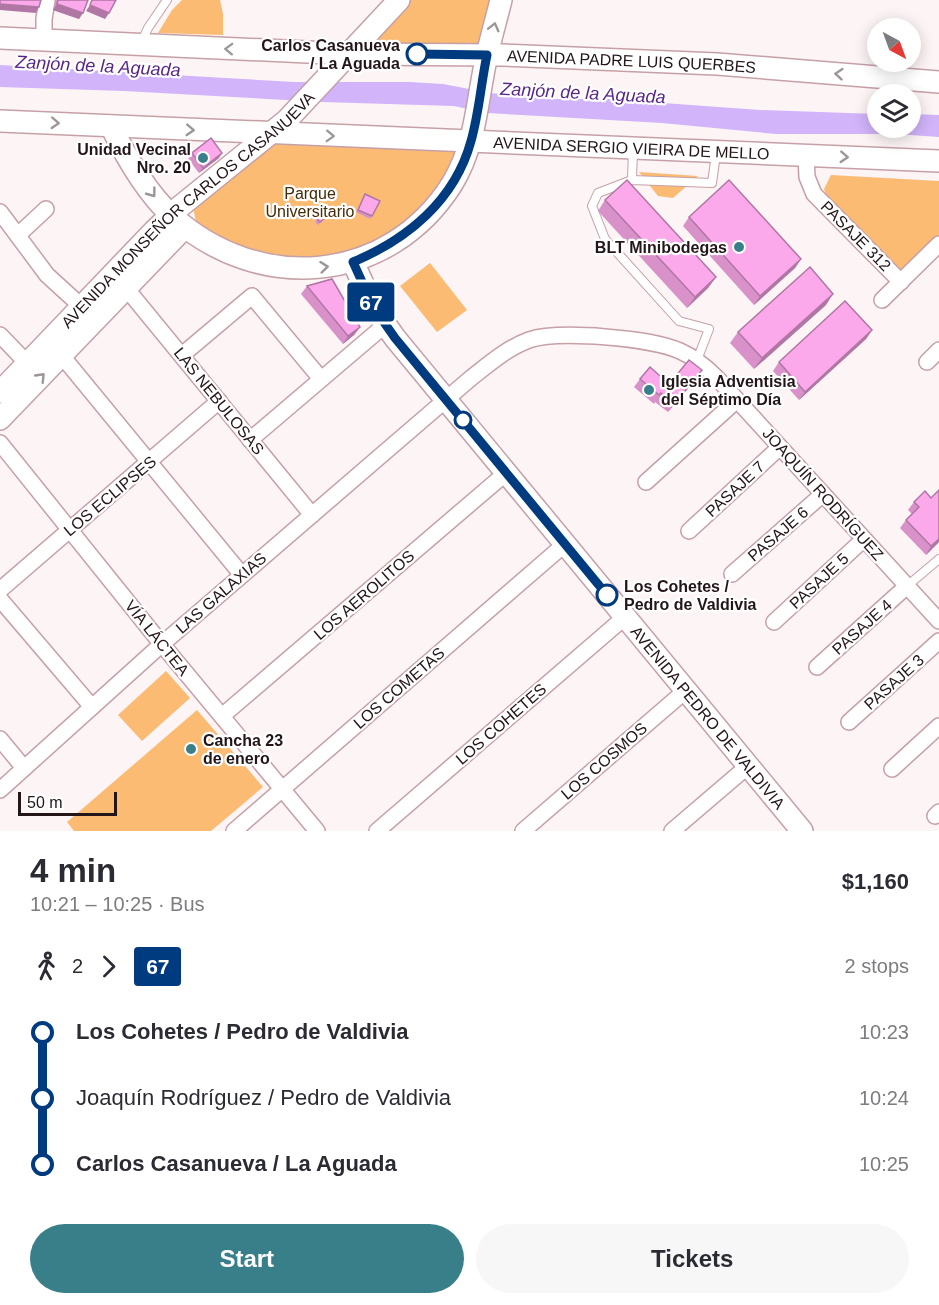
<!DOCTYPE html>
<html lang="en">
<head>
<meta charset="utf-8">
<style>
  :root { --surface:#fff; --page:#f7f7f7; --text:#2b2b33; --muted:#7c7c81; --accent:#397f8a }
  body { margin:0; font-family:Helvetica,sans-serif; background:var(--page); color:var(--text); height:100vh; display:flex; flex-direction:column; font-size:22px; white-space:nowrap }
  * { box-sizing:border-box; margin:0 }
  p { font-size:20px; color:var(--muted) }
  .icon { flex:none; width:33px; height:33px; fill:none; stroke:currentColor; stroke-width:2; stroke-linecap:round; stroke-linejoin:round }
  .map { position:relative; height:831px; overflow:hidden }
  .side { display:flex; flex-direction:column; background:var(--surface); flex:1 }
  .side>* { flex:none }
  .badge { padding:0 12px; border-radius:4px; font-size:21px; line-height:39px }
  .needle { width:39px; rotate:139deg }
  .tools { position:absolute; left:867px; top:18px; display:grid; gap:12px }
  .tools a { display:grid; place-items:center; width:54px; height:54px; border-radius:50%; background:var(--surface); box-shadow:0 3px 15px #0003; font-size:30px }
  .scale { position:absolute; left:18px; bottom:15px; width:99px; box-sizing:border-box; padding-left:6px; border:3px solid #231518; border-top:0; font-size:16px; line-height:21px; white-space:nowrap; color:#231518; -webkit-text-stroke:4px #fff; paint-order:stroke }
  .map>.badge { position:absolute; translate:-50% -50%; box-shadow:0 0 0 3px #fff }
  .legs { display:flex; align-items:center; gap:9px; height:66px; padding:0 30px; font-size:20px }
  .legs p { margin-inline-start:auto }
  .overview { display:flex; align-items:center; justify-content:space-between; height:102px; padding:0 30px }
  h1 { font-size:33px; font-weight:600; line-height:45px }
  .primary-button { display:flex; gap:12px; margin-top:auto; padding:12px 30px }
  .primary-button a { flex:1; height:69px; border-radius:36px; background:var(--accent); color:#fff; font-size:24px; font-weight:600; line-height:69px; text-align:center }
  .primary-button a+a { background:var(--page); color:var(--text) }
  ul { padding:0 30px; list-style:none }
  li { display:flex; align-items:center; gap:21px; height:66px; font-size:22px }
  li i { display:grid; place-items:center; width:9px; height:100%; margin:0 8px; background:currentColor }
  li i::after { content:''; width:15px; height:15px; margin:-8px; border:4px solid; border-radius:50%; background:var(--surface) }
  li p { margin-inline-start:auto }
  li:first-child i { background:linear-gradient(#0000 50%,currentColor 0) }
  li:last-child i { background:linear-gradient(currentColor 50%,#0000 0) }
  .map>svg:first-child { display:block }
</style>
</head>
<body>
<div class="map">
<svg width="939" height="831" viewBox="0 0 939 831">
  <rect width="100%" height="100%" fill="#fcf4f5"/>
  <g fill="#fbbb73">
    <path d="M182,0H220L223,14V35L158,33L172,10Z"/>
    <path d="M406,0H490L477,47L373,45L371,37Z"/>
    <path d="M274,141L464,145L430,201L407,221L374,244L316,261L262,256L197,226L193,208Z"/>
    <path d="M639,172L698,176L673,198L658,196Z"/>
    <path d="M831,175L939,181V235L900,274L828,202L824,189Z"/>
    <path d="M430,263L467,310L437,332L400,286Z"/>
    <path d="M166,671L190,698L142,741L118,715Z"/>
    <path d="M197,710L263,787L211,831H74L67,822Z"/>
  </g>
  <path fill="#d1b4fa" d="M0,65L294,82H409L443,84L490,93L547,99H608L760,110L877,114L878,128H910L911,114L939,115V137L896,134H776L662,123L487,113L454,106L322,102L124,91L0,87Z"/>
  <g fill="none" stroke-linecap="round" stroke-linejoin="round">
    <g stroke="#c6a0a7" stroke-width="10">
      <g id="lane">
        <path d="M141,43L148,28L167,0"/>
        <path d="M632,180L633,149"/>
        <path d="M697,360L709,329L679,321L605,239L592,206L598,193L632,180L712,183L716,154"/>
        <path d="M907,586L939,559"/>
      </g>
    </g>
    <g stroke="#c6a0a7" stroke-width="18">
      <g id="street">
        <path d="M44,41V19L47,0"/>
        <path d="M806,155L807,177L814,194L901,282"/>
        <path d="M0,212L47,275L81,306"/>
        <path d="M18,235L46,209"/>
        <path d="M126,288L312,515"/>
        <path d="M882,300L939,244"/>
        <path d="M0,335L27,363"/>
        <path d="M182,355L252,296L321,379"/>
        <path d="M62,356L242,575"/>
        <path d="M927,362L939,350"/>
        <path d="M250,440L385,325"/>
        <path d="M0,443L156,637L317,831"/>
        <path d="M646,482L737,400"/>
        <path d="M689,531L780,447"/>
        <path d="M732,574L823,494"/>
        <path d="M0,590L219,401"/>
        <path d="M0,599L92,707"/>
        <path d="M774,622L864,539"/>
        <path d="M817,667L907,586"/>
        <path d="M222,716L506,473"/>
        <path d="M849,722L939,641"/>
        <path d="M0,739L24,768"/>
        <path d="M892,769L939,726"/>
        <path d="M0,790L162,644L471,378C489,364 507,348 529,340C559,330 651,338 680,351C694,357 706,367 717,378L939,621"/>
        <path d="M935,816L939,812"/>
        <path d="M234,831L565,544"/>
        <path d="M377,831L625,617"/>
        <path d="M523,831L685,691"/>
        <path d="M672,831L748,766"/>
      </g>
    </g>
    <g stroke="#c6a0a7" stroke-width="24">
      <g id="secondary">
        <path id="s1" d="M0,38L350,54L502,55L717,64L939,82"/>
        <path id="s2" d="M0,121C313,135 626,147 939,161"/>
        <path d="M111,126C126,157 146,192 172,216C258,294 388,285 452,184C473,150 476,113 483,75C487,50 495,25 501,0"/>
        <path id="s3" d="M353,262L374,308L395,338L802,831"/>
        <path id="s4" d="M0,392L154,231L177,209L287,120L399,0"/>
        <path d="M0,419L185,227"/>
      </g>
    </g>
    <use href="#lane" stroke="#fff" stroke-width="8"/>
    <use href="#street" stroke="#fff" stroke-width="15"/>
    <use href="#secondary" stroke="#fff" stroke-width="21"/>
  </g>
  <g fill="#d891c9">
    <path d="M56,0H88L79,19L53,10Z"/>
    <path d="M192,153L219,158L199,173L188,159Z"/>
    <path d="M365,194L372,216L370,219L356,212Z"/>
    <path d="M605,200L716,277L708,288L687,308L598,211Z"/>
    <path d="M327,216L318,225L315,222L317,219Z"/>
    <path d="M689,217L801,259L795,268L754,305L683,226Z"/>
    <path d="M307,286L360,327L354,335L343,344L301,294Z"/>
    <path d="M826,305L754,369L730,343L738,332Z"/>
    <path d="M872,330L866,339L799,400L773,371L779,362Z"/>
    <path d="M640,379L669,384L696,379L668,412L655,402L654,404L634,387Z"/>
    <path d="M925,491L939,542L926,555L900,528L906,520L912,514L908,510L914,502Z"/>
  </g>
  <g fill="#b076a4">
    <path d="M0,4L39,7L36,13L0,10Z"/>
    <path d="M57,4L83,13L79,19L53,10Z"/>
    <path d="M90,5L109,13L105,19L86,11Z"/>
    <path d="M222,153L219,158L199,173L203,168Z"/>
    <path d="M801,259L795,268L754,305L760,296Z"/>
    <path d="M716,277L708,288L687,308L695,297Z"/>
    <path d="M833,294L826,305L754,369L762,358Z"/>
    <path d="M360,327L354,335L343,344L348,336Z"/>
    <path d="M872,330L866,339L799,400L805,392Z"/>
    <path d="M702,370L696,379L668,412L674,404Z"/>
    <path d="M939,539V542L926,555L931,546Z"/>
  </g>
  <g fill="#fba9ea" stroke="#b076a4" stroke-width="1.5">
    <path d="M0,0H41L39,7L0,4Z"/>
    <path d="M58,0H88L83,13L57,4Z"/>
    <path d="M92,0H116L109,13L90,5Z"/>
    <path d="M211,138L222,153L203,168L192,153Z"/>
    <path d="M627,180L716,277L695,297L605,200Z"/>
    <path d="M729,180L801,259L760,296L689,217Z"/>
    <path d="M365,194L380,201L372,216L358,210Z"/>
    <path d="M325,213L327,216L320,222L317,219Z"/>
    <path d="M810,267L833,294L762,358L738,332Z"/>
    <path d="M332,279L360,327L348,336L307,286Z"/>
    <path d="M845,301L872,330L805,392L779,362Z"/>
    <path d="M689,360L702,370L674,404L661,393L659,395L640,379L650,367L669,384Z"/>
    <path d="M939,490V539L931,546L906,520L919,507L914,502L925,491L931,498Z"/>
  </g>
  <defs><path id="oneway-chevron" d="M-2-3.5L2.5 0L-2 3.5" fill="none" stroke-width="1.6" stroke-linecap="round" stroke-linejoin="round" transform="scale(1.5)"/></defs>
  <g stroke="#9c9697">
    <use href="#oneway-chevron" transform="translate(494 27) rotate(-76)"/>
    <use href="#oneway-chevron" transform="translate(229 49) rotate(-178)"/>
    <use href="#oneway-chevron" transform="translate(839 74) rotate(-175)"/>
    <use href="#oneway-chevron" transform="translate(55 123) rotate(3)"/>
    <use href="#oneway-chevron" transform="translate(190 130) rotate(3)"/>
    <use href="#oneway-chevron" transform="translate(330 136) rotate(2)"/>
    <use href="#oneway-chevron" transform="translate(844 157) rotate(3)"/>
    <use href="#oneway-chevron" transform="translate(152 193) rotate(53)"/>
    <use href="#oneway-chevron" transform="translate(324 267) rotate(-6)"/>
    <use href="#oneway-chevron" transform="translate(41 377) rotate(-46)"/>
  </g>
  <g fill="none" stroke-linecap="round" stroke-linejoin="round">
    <g stroke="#fff" stroke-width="14">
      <path id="line-1" d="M417,54L487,55C481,83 479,113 471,141C455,200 408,239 353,262L374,308L395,338L607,595"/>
    </g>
    <use href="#line-1" stroke="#003b80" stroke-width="9"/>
  </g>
  <g fill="#fff" stroke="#003b80" stroke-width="3">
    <circle cx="417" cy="54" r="10"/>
    <circle cx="463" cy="420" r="8"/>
    <circle cx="607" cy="595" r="10"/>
  </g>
  <g fill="#397f8a" stroke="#fff" stroke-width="2">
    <circle cx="203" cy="158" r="6"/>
    <circle cx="739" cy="247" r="6"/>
    <circle cx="649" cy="390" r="6"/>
    <circle cx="191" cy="749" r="6"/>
  </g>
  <g text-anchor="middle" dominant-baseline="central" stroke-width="4.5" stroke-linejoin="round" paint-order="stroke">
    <g font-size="16" font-weight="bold" fill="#231518" stroke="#fff" text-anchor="end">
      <text x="400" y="45">Carlos Casanueva<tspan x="400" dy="18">/ La Aguada</tspan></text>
      <text x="624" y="586" text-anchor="start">Los Cohetes /<tspan x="624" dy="18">Pedro de Valdivia</tspan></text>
    </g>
    <g font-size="16" fill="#231518" stroke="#fff">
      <text stroke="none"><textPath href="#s1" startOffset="632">AVENIDA PADRE LUIS QUERBES</textPath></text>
      <text stroke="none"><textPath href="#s2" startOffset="632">AVENIDA SERGIO VIEIRA DE MELLO</textPath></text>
      <text stroke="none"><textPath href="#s4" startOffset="262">AVENIDA MONSEÑOR CARLOS CASANUEVA</textPath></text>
      <text transform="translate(856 236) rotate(45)">PASAJE 312</text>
      <text transform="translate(219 401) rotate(51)">LAS NEBULOSAS</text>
      <text transform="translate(735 489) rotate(-43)">PASAJE 7</text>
      <text transform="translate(823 494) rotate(48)">JOAQUÍN RODRÍGUEZ</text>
      <text transform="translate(110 496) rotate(-40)">LOS ECLIPSES</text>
      <text transform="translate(778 534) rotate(-41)">PASAJE 6</text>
      <text transform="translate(819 581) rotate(-43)">PASAJE 5</text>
      <text transform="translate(221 593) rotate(-41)">LAS GALAXIAS</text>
      <text transform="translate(364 595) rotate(-41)">LOS AEROLITOS</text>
      <text transform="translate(862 627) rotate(-42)">PASAJE 4</text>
      <text transform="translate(157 638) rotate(51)">VÍA LÁCTEA</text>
      <text transform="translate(894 682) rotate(-42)">PASAJE 3</text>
      <text transform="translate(399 688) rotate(-41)">LOS COMETAS</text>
      <text stroke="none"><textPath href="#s3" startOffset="579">AVENIDA PEDRO DE VALDIVIA</textPath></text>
      <text transform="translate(501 724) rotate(-41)">LOS COHETES</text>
      <text transform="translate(604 761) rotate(-41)">LOS COSMOS</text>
    </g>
    <g font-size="16" font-weight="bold" fill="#231518" stroke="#fff" text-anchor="end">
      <text x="191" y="149">Unidad Vecinal<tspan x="191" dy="18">Nro. 20</tspan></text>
      <text x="727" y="247">BLT Minibodegas</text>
      <text x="661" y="381" text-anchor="start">Iglesia Adventisia<tspan x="661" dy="18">del Séptimo Día</tspan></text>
      <text x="203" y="740" text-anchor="start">Cancha 23<tspan x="203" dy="18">de enero</tspan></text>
    </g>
    <g font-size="16" fill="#452a06" stroke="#fff">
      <text x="310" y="193">Parque<tspan x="310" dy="18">Universitario</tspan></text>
    </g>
    <g font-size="18" font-style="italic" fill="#582689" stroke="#fff">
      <text transform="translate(98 66) rotate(3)">Zanjón de la Aguada</text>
      <text transform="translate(583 93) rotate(3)">Zanjón de la Aguada</text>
    </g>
  </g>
</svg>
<div class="tools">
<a><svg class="needle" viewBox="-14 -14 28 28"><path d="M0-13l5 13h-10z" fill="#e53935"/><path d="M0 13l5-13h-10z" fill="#7c7c81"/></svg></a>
<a><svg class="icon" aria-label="layers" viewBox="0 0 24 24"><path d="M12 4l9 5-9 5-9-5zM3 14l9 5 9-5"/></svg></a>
</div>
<div class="scale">50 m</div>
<b class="badge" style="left:371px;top:302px;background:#003b80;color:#fff">67</b>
</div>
<section class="side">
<div class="overview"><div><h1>4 min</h1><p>10:21 – 10:25 · Bus</p></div><b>$1,160</b></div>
<div class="legs"><svg class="icon" aria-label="walk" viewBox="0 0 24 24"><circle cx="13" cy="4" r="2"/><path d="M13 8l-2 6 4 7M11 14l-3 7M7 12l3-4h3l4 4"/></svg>2<svg class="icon" aria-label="forward" viewBox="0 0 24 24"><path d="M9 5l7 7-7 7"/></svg><b class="badge" style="background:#003b80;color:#fff">67</b><p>2 stops</p></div>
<ul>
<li><i style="color:#003b80"></i><b>Los Cohetes / Pedro de Valdivia</b><p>10:23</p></li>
<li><i style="color:#003b80"></i><span>Joaquín Rodríguez / Pedro de Valdivia</span><p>10:24</p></li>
<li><i style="color:#003b80"></i><b>Carlos Casanueva / La Aguada</b><p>10:25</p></li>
</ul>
<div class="primary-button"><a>Start</a><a>Tickets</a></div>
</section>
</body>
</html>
